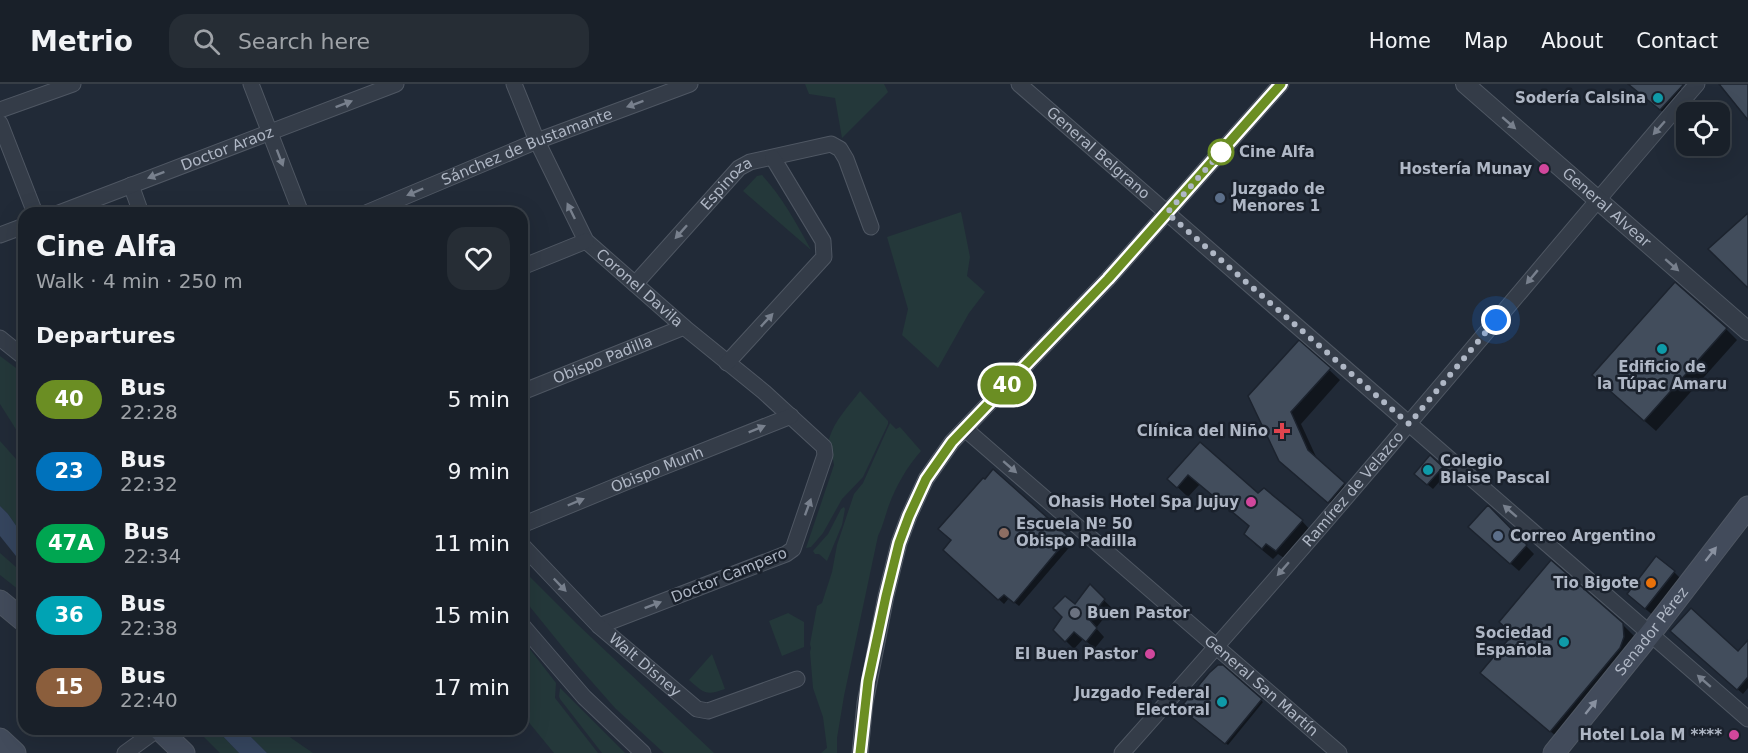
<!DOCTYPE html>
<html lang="en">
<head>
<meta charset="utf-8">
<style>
  :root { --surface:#192029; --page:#262d35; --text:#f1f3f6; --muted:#9fa3a8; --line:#373e46 }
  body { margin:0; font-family:"DejaVu Sans",sans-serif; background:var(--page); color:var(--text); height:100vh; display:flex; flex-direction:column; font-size:22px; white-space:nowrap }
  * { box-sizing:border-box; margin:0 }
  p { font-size:20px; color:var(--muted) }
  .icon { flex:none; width:33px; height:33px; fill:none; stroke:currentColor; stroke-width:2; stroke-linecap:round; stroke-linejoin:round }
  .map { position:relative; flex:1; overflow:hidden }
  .sheet { position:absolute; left:18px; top:123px; width:510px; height:528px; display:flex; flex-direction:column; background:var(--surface); border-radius:18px; box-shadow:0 6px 24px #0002,0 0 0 2px var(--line) }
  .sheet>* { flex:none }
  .badge { padding:0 12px; border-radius:20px; font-size:21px; line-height:39px }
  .buttons { position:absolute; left:1676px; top:18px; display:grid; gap:12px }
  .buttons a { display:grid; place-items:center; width:54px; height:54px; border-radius:12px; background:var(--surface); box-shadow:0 6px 24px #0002,0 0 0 2px var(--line); font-size:30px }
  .you { position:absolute; width:30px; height:30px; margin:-15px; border:4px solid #fff; border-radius:50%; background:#1a73e8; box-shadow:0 0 0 9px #1a73e833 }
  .map>.badge { position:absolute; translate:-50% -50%; box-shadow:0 0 0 3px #fff }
  h2 { padding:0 18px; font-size:22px; line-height:54px }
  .round { display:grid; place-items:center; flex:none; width:63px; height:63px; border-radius:18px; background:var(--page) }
  .head { display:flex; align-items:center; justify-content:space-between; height:102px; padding:0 18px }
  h1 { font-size:28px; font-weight:700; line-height:45px }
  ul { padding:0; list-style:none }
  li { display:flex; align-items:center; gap:18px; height:72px; padding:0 18px }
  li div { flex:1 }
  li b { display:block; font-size:22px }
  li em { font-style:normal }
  li .badge { min-width:66px; font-weight:700; text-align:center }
  header { display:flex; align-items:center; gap:36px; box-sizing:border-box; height:84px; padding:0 30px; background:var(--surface); border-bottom:2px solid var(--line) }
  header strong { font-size:28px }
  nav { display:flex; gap:33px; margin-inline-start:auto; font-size:21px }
  .search { width:420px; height:54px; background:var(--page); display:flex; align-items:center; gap:15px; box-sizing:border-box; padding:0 21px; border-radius:18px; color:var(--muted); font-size:22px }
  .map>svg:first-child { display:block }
</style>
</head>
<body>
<header>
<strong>Metrio</strong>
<div class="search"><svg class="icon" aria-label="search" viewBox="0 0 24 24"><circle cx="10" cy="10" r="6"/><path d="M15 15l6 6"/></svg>Search here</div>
<nav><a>Home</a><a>Map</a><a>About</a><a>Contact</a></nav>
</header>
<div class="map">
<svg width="1748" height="669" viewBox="0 0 1748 669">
  <rect width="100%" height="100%" fill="#212a37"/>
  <g fill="#24383a">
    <path d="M805,0H884L888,8L842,54L835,14L809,10Z"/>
    <path d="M762,91C782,113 797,140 811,166L743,107L757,92Z"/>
    <path d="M961,128L970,173L967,192L985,208L969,229L938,284L902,251L908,225L887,153Z"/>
    <path d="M0,272L24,290V358L0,320Z"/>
    <path d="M860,307L888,337V340L863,393L842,415L823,449L811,463L806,464L834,381L829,355C834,337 849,322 860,307Z"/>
    <path d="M890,339L896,345L900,343L921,367C907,383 897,400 889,421C885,432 883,442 878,452L844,612L837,654V669H821L827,664L823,633L813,604L810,568L811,564L810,560L817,522L822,519L832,488L837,461L854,410L863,399Z"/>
    <path d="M0,357L24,384V453L8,430L0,422Z"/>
    <path d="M844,423L845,425L842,441L827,477L819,470H815L813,467L828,450L841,425Z"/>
    <path d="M0,469L24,490V510L0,491Z"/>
    <path d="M522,485L576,539L714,669H664L615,624L578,582L522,513Z"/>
    <path d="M788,529L804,538V563L782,572L769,537Z"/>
    <path d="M522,555L556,599L555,614L598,669H554L522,630Z"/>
    <path d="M712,570L725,605C706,612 704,609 689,596Z"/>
    <path d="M560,604L625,669H602L560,615L559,612Z"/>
    <path d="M196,645H216L239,669H220Z"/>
    <path d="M243,645H278L313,669H267Z"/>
  </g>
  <g fill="#35455e">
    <path d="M0,422L8,430L24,453V482L0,452Z"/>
    <path d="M216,645H243L267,669H239Z"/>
  </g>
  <g fill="#0007">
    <path d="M1630,0H1676L1691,15L1672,36Z"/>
    <path d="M1726,245L1737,256L1656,347L1605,302Z"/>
    <path d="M1299,258L1340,296L1301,340L1318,377L1354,411L1334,422L1281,376Z"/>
    <path d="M1200,360L1258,410L1302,437L1312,448L1287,476L1278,470L1273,475L1256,461L1245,450L1250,443L1200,400L1188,413L1169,395Z"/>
    <path d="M1442,384L1447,389L1433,405L1421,395Z"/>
    <path d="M994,388L1073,459L1019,522L1009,514L1004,520L949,470L953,457L985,397Z"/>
    <path d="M1488,423L1534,470L1519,487L1478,451Z"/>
    <path d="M1674,488L1682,496L1654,532L1637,518Z"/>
    <path d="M1090,503L1112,524L1096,544L1104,553L1095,564L1083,555L1074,565L1063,554L1075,523Z"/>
    <path d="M1622,540L1634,552L1635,564L1562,657L1493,600L1514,551Z"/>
    <path d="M1677,552L1738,569L1748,558V604L1743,610Z"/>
    <path d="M1222,583L1263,618L1228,661L1182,624Z"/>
  </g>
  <g fill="#424d5c" stroke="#1c232e" stroke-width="1.5">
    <path d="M1628,0H1684L1660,26Z"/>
    <path d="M1719,0H1748V36Z"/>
    <path d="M1748,129V204L1708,165Z"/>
    <path d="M1675,198L1727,244L1644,337L1592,291Z"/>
    <path d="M1299,256L1331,284L1291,328L1308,366L1345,399L1328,419L1279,377L1248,312Z"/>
    <path d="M1200,358L1258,409L1264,404L1303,436L1276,467L1266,460L1262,465L1244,450L1249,442L1188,391L1177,404L1167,395Z"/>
    <path d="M1430,371L1443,383L1427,401L1414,390Z"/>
    <path d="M993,385L1069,453L1014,519L1004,511L998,516L943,466L951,456L938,445L983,394L985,395Z"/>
    <path d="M1488,421L1527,461L1510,480L1468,443Z"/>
    <path d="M1656,472L1675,487L1645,525L1627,510Z"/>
    <path d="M1551,476L1623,539L1624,553L1620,564L1550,648L1480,589L1513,550L1499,538Z"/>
    <path d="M1090,500L1105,515L1089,535L1097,544L1086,558L1074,548L1065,558L1053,546L1062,533L1053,524L1065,512L1075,520Z"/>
    <path d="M1691,524L1738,567L1748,556V593L1737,606L1670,547Z"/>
    <path d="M1218,581H1223L1262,615L1225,660L1180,624L1209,589Z"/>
  </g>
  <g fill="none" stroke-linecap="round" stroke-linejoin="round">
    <g stroke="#4f5763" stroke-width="17">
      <g id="minor">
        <path d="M251,0L301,129"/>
        <path id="s1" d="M514,0L537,57L586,157L684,243L764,308L824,363L825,371L793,465L786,470L599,542"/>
        <path id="s2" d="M1019,0L1748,635"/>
        <path d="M0,26L73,0"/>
        <path d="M0,39L35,129"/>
        <path d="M131,101L141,129"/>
        <path id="s3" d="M59,129L396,0"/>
        <path id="s4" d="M366,129L537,57L690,0"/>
        <path d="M0,151L24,142"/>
        <path d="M522,183L586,157"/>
        <path id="s5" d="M635,200L739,84L750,78L831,60L840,65L846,75L871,143"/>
        <path d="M0,254L21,271L24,272"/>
        <path d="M727,279L824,173L823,157L773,74"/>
        <path id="s6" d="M522,308L684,243"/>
        <path id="s7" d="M965,345L1339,669"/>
        <path id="s8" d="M522,441L643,391L791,332"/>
        <path id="s9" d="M522,461L599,542L697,625L708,627L797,595"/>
        <path d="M522,541L584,613L643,669"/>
        <path d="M125,669L158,645"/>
        <path d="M860,669L865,619L886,512L899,459L909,432L926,395L952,358L1108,195L1281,0"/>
        <path id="s10" d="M1122,669C1219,560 1316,450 1410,338C1506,226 1600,112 1697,0"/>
      </g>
    </g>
    <g stroke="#4f5763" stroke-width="20">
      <g id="tertiary">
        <path id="s11" d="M1465,0L1748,247"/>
      </g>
    </g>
    <g stroke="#4f5763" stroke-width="23">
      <g id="secondary">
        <path d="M0,517L24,537"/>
        <path d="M159,645L184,669"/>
        <path d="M0,655L15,669"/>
        <path id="s12" d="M1554,669L1650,550L1748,423"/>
      </g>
    </g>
    <use href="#minor" stroke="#343c48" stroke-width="15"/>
    <use href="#tertiary" stroke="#343c48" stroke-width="18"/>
    <use href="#secondary" stroke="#424b5b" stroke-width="21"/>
  </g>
  <defs><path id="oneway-solid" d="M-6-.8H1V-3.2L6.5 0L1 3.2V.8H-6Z" transform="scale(1.5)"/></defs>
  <g fill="#78808d">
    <use href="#oneway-solid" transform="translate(344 20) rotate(-21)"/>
    <use href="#oneway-solid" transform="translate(635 20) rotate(160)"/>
    <use href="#oneway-solid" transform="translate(1509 39) rotate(41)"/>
    <use href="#oneway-solid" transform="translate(1659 44) rotate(131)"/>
    <use href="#oneway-solid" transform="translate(280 74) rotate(69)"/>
    <use href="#oneway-solid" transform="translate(156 91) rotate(159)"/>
    <use href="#oneway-solid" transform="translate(415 108) rotate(157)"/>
    <use href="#oneway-solid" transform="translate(571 127) rotate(-116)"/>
    <use href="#oneway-solid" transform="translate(681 148) rotate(132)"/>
    <use href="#oneway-solid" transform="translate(1672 181) rotate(41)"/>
    <use href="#oneway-solid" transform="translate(1532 193) rotate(130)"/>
    <use href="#oneway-solid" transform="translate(767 236) rotate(-47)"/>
    <use href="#oneway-solid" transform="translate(757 345) rotate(-22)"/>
    <use href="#oneway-solid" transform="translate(1010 383) rotate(41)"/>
    <use href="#oneway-solid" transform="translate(576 418) rotate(-23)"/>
    <use href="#oneway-solid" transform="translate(808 423) rotate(-70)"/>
    <use href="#oneway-solid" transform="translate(1510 427) rotate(-139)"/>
    <use href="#oneway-solid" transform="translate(1283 485) rotate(131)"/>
    <use href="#oneway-solid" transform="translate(560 501) rotate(46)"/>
    <use href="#oneway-solid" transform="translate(653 521) rotate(-21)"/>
    <use href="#oneway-solid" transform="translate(1704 597) rotate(-139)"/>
  </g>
  <g fill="#8991a0">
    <use href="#oneway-solid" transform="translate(1711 470) rotate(-52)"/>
    <use href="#oneway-solid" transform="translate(1591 623) rotate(-51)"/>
  </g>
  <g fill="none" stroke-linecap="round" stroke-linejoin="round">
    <g stroke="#fff" stroke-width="14">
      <path id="line" d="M860,669L868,597L886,512L899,459L909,432L926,395L952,358L1108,195L1281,0"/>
    </g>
    <use href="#line" stroke="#6b8e23" stroke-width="9"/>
    <path stroke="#afb7c5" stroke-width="6" stroke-dasharray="0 10.8" d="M1221,68L1224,65L1167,129L1409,340L1496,236"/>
  </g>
  <g fill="#0f9aa8" stroke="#1a212c" stroke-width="2">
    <circle cx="1658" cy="14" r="6"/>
    <circle cx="1662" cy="265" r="6"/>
    <circle cx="1428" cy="386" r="6"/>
    <circle cx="1564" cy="558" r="6"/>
    <circle cx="1222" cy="618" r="6"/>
  </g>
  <circle fill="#fff" stroke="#6b8e23" stroke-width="3" cx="1221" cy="68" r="12"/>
  <g fill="#d1479c" stroke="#1a212c" stroke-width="2">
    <circle cx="1544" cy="85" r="6"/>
    <circle cx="1251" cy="418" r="6"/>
    <circle cx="1150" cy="570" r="6"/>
    <circle cx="1734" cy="651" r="6"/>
  </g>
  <g fill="#5c6f8a" stroke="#1a212c" stroke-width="2">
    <circle cx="1220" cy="114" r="6"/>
    <circle cx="1498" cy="452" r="6"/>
  </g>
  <path fill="#e0444e" stroke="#1a212c" stroke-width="2" d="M1279 338h6v6h6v6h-6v6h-6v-6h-6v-6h6z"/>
  <circle fill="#8d6e63" stroke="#1a212c" stroke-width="2" cx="1004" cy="449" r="6"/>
  <circle fill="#e8710a" stroke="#1a212c" stroke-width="2" cx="1651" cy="499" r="6"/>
  <circle fill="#6b7280" stroke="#1a212c" stroke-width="2" cx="1075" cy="529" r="6"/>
  <g text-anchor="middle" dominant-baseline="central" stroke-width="5" stroke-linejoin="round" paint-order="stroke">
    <g font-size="15" font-weight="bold" fill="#afb7c5" stroke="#1a212c" text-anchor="end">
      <text x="1646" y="14">Sodería Calsina</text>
      <text x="1532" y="85">Hostería Munay</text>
      <text x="1232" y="105" text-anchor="start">Juzgado de<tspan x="1232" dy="17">Menores 1</tspan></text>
      <text x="1662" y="283" text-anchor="middle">Edificio de<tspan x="1662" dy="17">la Túpac Amaru</tspan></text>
      <text x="1268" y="347">Clínica del Niño</text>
      <text x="1440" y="377" text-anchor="start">Colegio<tspan x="1440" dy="17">Blaise Pascal</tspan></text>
      <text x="1239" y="418">Ohasis Hotel Spa Jujuy</text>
      <text x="1016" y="440" text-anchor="start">Escuela Nº 50<tspan x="1016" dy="17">Obispo Padilla</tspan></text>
      <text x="1510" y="452" text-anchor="start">Correo Argentino</text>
      <text x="1639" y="499">Tio Bigote</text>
      <text x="1087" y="529" text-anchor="start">Buen Pastor</text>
      <text x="1552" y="549">Sociedad<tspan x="1552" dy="17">Española</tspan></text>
      <text x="1138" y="570">El Buen Pastor</text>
      <text x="1210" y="609">Juzgado Federal<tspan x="1210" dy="17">Electoral</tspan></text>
      <text x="1722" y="651">Hotel Lola M ****</text>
    </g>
    <g font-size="15" fill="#afb7c5" stroke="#1a212c">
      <text stroke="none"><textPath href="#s4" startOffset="174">Sánchez de Bustamante</textPath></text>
      <text stroke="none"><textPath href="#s3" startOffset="180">Doctor Araoz</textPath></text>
      <text stroke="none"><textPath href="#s2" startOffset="105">General Belgrano</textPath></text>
      <text stroke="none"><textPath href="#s5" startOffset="136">Espinoza</textPath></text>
      <text stroke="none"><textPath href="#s11" startOffset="188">General Alvear</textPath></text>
      <text stroke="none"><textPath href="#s1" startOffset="244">Coronel Davila</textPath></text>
      <text stroke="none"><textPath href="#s6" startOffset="87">Obispo Padilla</textPath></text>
      <text stroke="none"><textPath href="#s8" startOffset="146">Obispo Munh</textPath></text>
      <text stroke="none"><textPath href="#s10" startOffset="351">Ramírez de Velazco</textPath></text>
      <text transform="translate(729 491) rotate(-22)">Doctor Campero</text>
      <text stroke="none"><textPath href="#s12" startOffset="156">Senador Pérez</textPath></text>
      <text stroke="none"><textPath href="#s9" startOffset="172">Walt Disney</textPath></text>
      <text stroke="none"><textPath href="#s7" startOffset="392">General San Martín</textPath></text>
    </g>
    <g font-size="15" font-weight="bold" fill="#afb7c5" stroke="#1a212c" text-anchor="start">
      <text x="1239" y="68">Cine Alfa</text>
    </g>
  </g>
</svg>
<div class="buttons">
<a><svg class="icon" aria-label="locate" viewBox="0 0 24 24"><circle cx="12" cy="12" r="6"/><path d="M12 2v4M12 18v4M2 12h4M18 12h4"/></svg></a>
</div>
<div class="you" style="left:1496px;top:236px"></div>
<b class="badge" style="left:1007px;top:301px;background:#6b8e23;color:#fff">40</b>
<section class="sheet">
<div class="head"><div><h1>Cine Alfa</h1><p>Walk · 4 min · 250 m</p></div><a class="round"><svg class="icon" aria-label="heart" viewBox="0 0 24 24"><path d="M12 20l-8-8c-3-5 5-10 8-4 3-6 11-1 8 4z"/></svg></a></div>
<h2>Departures</h2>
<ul>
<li><span class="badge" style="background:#6b8e23;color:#fff">40</span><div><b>Bus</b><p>22:28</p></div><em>5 min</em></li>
<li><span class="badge" style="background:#0072bc;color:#fff">23</span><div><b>Bus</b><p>22:32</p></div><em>9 min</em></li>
<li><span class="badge" style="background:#00a651;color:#fff">47A</span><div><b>Bus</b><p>22:34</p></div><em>11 min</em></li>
<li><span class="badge" style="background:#00a3b4;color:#fff">36</span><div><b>Bus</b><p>22:38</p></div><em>15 min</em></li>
<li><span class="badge" style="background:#8b5e3c;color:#fff">15</span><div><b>Bus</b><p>22:40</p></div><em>17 min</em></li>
</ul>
</section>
</div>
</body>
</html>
